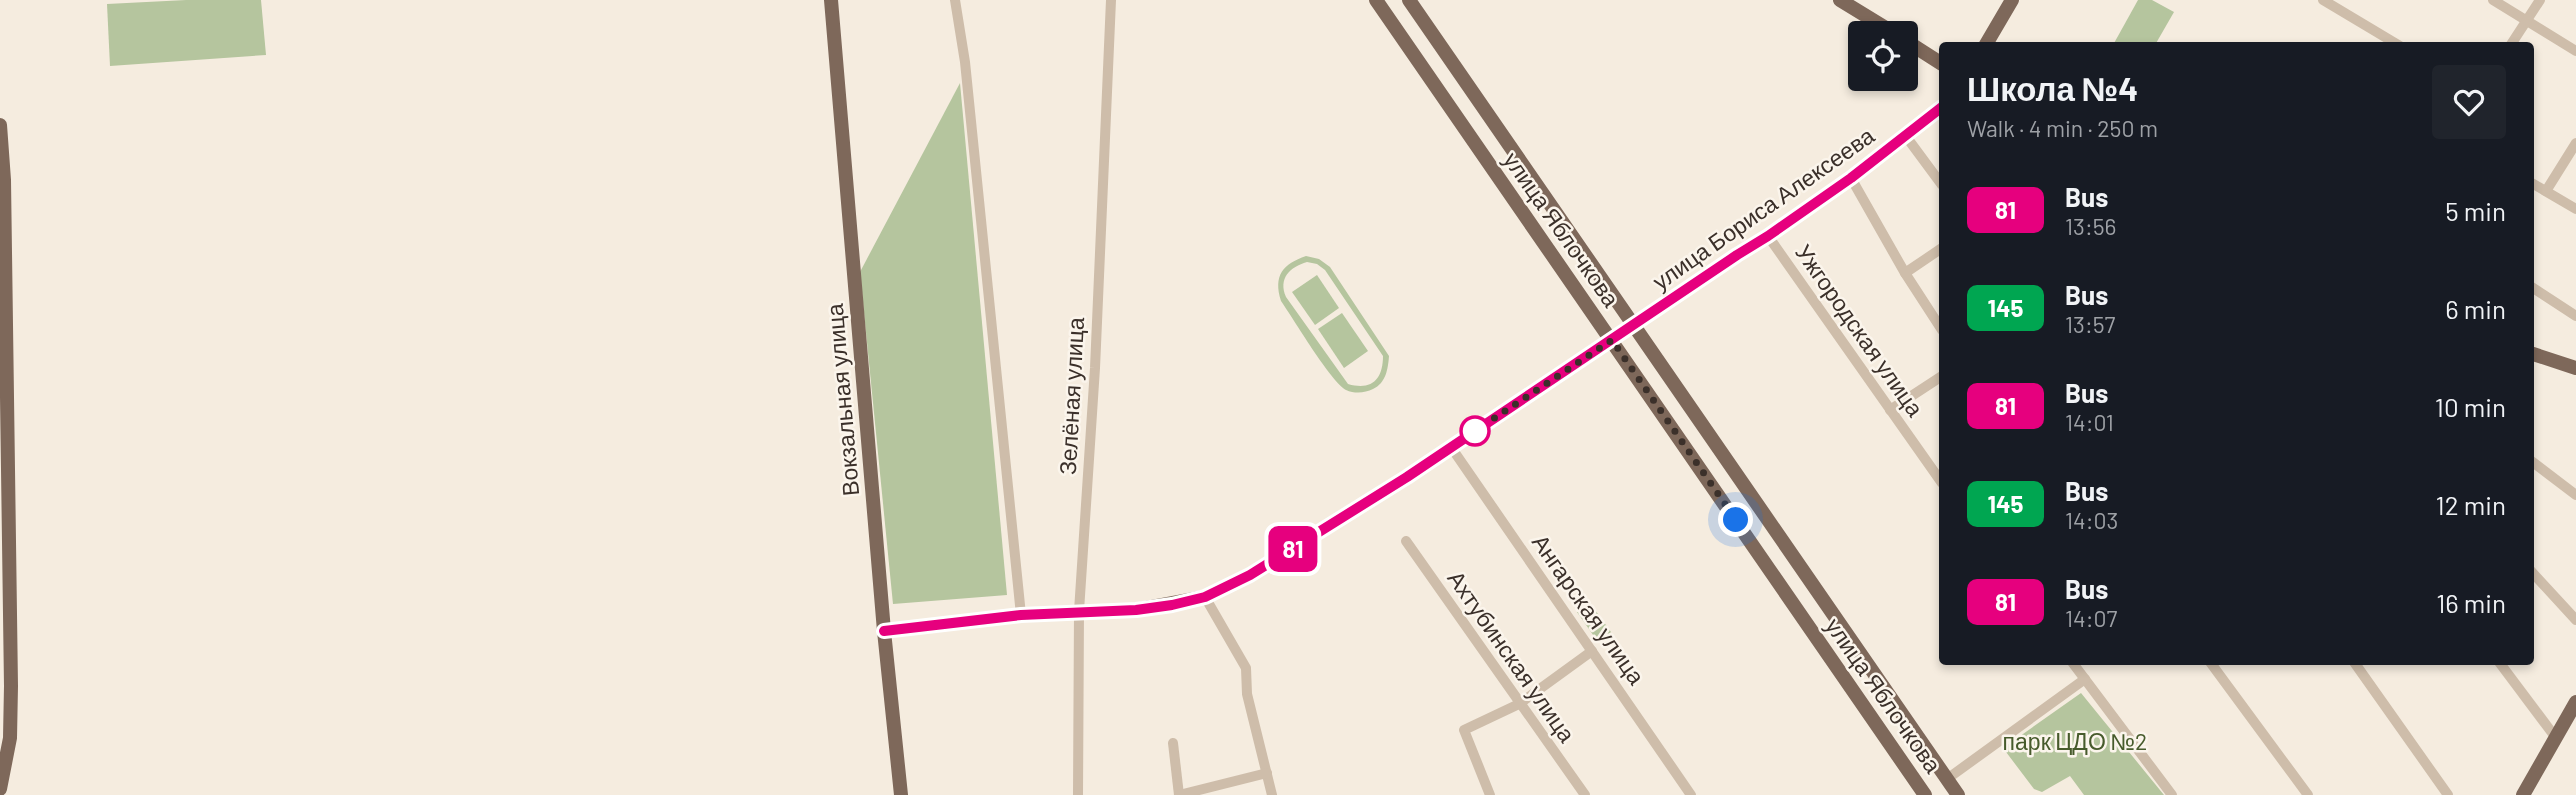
<!DOCTYPE html>
<html lang="en">
<head>
<meta charset="utf-8">
<style>
  :root { --surface:#171b24; --page:#20242c; --text:#f1f3f6; --muted:#9ea1a6 }
  body { margin:0; font-family:Barlow,sans-serif; background:var(--page); color:var(--text); height:100vh; display:flex; flex-direction:column; font-size:26px; white-space:nowrap }
  * { box-sizing:border-box; margin:0 }
  p { font-size:23px; color:var(--muted) }
  .icon { flex:none; width:38px; height:38px; fill:none; stroke:currentColor; stroke-width:2; stroke-linecap:round; stroke-linejoin:round }
  .map { position:relative; flex:1; overflow:hidden }
  .panel { position:absolute; left:1939px; top:42px; width:595px; height:623px; display:flex; flex-direction:column; background:var(--surface); border-radius:7px; box-shadow:0 4px 10px #0003 }
  .panel>* { flex:none }
  .badge { padding:0 14px; border-radius:10px; font-size:24px; line-height:46px }
  .fabs { position:absolute; left:1848px; top:21px; display:grid; gap:14px }
  .fabs a { display:grid; place-items:center; width:70px; height:70px; border-radius:7px; background:var(--surface); box-shadow:0 4px 10px #0003; font-size:35px }
  .you { position:absolute; width:35px; height:35px; margin:-18px; border:5px solid #fff; border-radius:50%; background:#1a73e8; box-shadow:0 0 0 10px #1a73e833 }
  .map>.badge { position:absolute; translate:-50% -50%; box-shadow:0 0 0 4px #fff }
  .round { display:grid; place-items:center; flex:none; width:74px; height:74px; border-radius:7px; background:var(--page) }
  .headline { display:flex; align-items:center; justify-content:space-between; height:119px; padding:0 28px }
  h1 { font-size:33px; font-weight:700; line-height:52px }
  ul { padding:0; list-style:none }
  li { display:flex; align-items:center; gap:21px; height:98px; padding:0 28px }
  li div { flex:1 }
  li b { display:block; font-size:26px }
  li em { font-style:normal }
  li .badge { min-width:77px; font-weight:700; text-align:center }
  .map>svg:first-child { display:block }
</style>
</head>
<body>
<div class="map">
<svg width="2576" height="795" viewBox="0 0 2576 795">
  <rect width="100%" height="100%" fill="#f5ecdf"/>
  <g fill="#b5c59e" fill-rule="evenodd">
    <path d="M186,0H261L266,55L110,66L107,4Z"/>
    <path d="M2138,0H2152L2174,12L2155,45H2113Z"/>
    <path d="M960,83L1007,595L893,604L860,272Z"/>
    <path d="M1306,256L1319,259L1330,267L1389,356C1388,369 1386,383 1373,389C1365,393 1355,394 1346,390C1331,382 1293,318 1281,301C1273,275 1283,264 1306,256ZM1307,262L1317,264L1325,270L1383,356C1383,379 1372,391 1348,384L1286,297C1278,278 1290,267 1307,262Z"/>
    <path d="M1317,275L1339,308L1315,325L1292,292Z"/>
    <path d="M1342,313L1368,351L1344,368L1318,329Z"/>
    <path d="M1590,603L1611,632L1598,642L1577,612Z"/>
    <path d="M2081,693L2164,795H2084L2070,776L2042,792L2034,789L2003,748Z"/>
  </g>
  <g fill="none" stroke-linecap="round" stroke-linejoin="round">
    <g stroke="#cebdaa" stroke-width="10">
      <path d="M955,0L965,62L1021,615"/>
      <path d="M2323,0L2400,46"/>
      <path d="M2493,0L2576,51"/>
      <path d="M2510,46L2540,0"/>
      <path d="M1905,135L1942,185"/>
      <path d="M1851,178L1905,273"/>
      <path d="M2530,182L2576,209"/>
      <path d="M2546,191L2576,143"/>
      <path d="M1768,236L1942,483"/>
      <path d="M1942,248L1905,273L1942,330"/>
      <path d="M2530,286L2576,316"/>
      <path d="M1890,410L1942,376"/>
      <path d="M1451,447L1691,795"/>
      <path d="M2530,460L2576,495"/>
      <path d="M1406,541L1585,795"/>
      <path d="M2530,570L2576,620"/>
      <path d="M1205,597L1246,668L1247,694L1272,795"/>
      <path d="M2072,662L2172,795"/>
      <path d="M2210,662L2308,795"/>
      <path d="M2354,662L2448,795"/>
      <path d="M2499,662L2556,738"/>
      <path d="M1173,743L1179,795"/>
      <path d="M1947,779L2085,679"/>
      <path d="M1078,795L1079,611L1095,368L1111,0"/>
      <path d="M1179,795L1267,773"/>
      <path d="M1490,795L1464,730L1519,704L1592,651"/>
    </g>
    <g stroke="#7e685a" stroke-width="14">
      <path d="M831,0L884,631L901,795"/>
      <path d="M1376,0L1925,795"/>
      <path d="M1409,0L1958,795"/>
      <path d="M1840,0L1894,33"/>
      <path d="M1906,41L1942,64"/>
      <path d="M1985,46L2012,0"/>
      <path d="M0,125L4,180L11,686L10,738L0,789"/>
      <path d="M2530,353L2576,368"/>
      <path d="M884,631L1021,615L1136,610L1205,597L1250,575L1407,477L1737,255L1768,236L1851,178L1942,107"/>
      <path d="M2523,795L2576,702"/>
    </g>
  </g>
  <g fill="none" stroke-linecap="round" stroke-linejoin="round">
    <g stroke="#fff" stroke-width="16">
      <path id="line" d="M884,631L1021,615L1136,610L1172,605L1205,597L1250,575L1407,477L1737,255L1768,236L1851,178L1942,107"/>
    </g>
    <use href="#line" stroke="#e6007e" stroke-width="10"/>
    <path stroke="#3b302a" stroke-width="7" stroke-dasharray="0 12.6" d="M1475,431L1469,435L1612,340L1736,520"/>
  </g>
  <circle fill="#fff" stroke="#e6007e" stroke-width="3.5" cx="1475" cy="431" r="14"/>
  <g text-anchor="middle" dominant-baseline="central" stroke-width="5" stroke-linejoin="round" paint-order="stroke">
    <g font-size="23" fill="#3b302a" stroke="#fbf5ec">
      <text transform="translate(1763 208) rotate(-35)">улица Бориса Алексеева</text>
      <text transform="translate(1562 229) rotate(55)">улица Яблочкова</text>
      <text transform="translate(1860 330) rotate(55)">Ужгородская улица</text>
      <text transform="translate(1071 396) rotate(-87)">Зелёная улица</text>
      <text transform="translate(842 400) rotate(-95)">Вокзальная улица</text>
      <text transform="translate(1589 609) rotate(55)">Ангарская улица</text>
      <text transform="translate(1512 656) rotate(55)">Ахтубинская улица</text>
      <text transform="translate(1884 695) rotate(55)">улица Яблочкова</text>
    </g>
    <g font-size="23" fill="#475b2c" stroke="#fbf5ec">
      <text x="2075" y="741">парк ЦДО №2</text>
    </g>
  </g>
</svg>
<div class="fabs">
<a><svg class="icon" aria-label="locate" viewBox="0 0 24 24"><circle cx="12" cy="12" r="6"/><path d="M12 2v4M12 18v4M2 12h4M18 12h4"/></svg></a>
</div>
<div class="you" style="left:1736px;top:520px"></div>
<b class="badge" style="left:1293px;top:549px;background:#e6007e;color:#fff">81</b>
<section class="panel">
<div class="headline"><div><h1>Школа №4</h1><p>Walk · 4 min · 250 m</p></div><a class="round"><svg class="icon" aria-label="heart" viewBox="0 0 24 24"><path d="M12 20l-8-8c-3-5 5-10 8-4 3-6 11-1 8 4z"/></svg></a></div>
<ul>
<li><span class="badge" style="background:#e6007e;color:#fff">81</span><div><b>Bus</b><p>13:56</p></div><em>5 min</em></li>
<li><span class="badge" style="background:#00a651;color:#fff">145</span><div><b>Bus</b><p>13:57</p></div><em>6 min</em></li>
<li><span class="badge" style="background:#e6007e;color:#fff">81</span><div><b>Bus</b><p>14:01</p></div><em>10 min</em></li>
<li><span class="badge" style="background:#00a651;color:#fff">145</span><div><b>Bus</b><p>14:03</p></div><em>12 min</em></li>
<li><span class="badge" style="background:#e6007e;color:#fff">81</span><div><b>Bus</b><p>14:07</p></div><em>16 min</em></li>
</ul>
</section>
</div>
</body>
</html>
